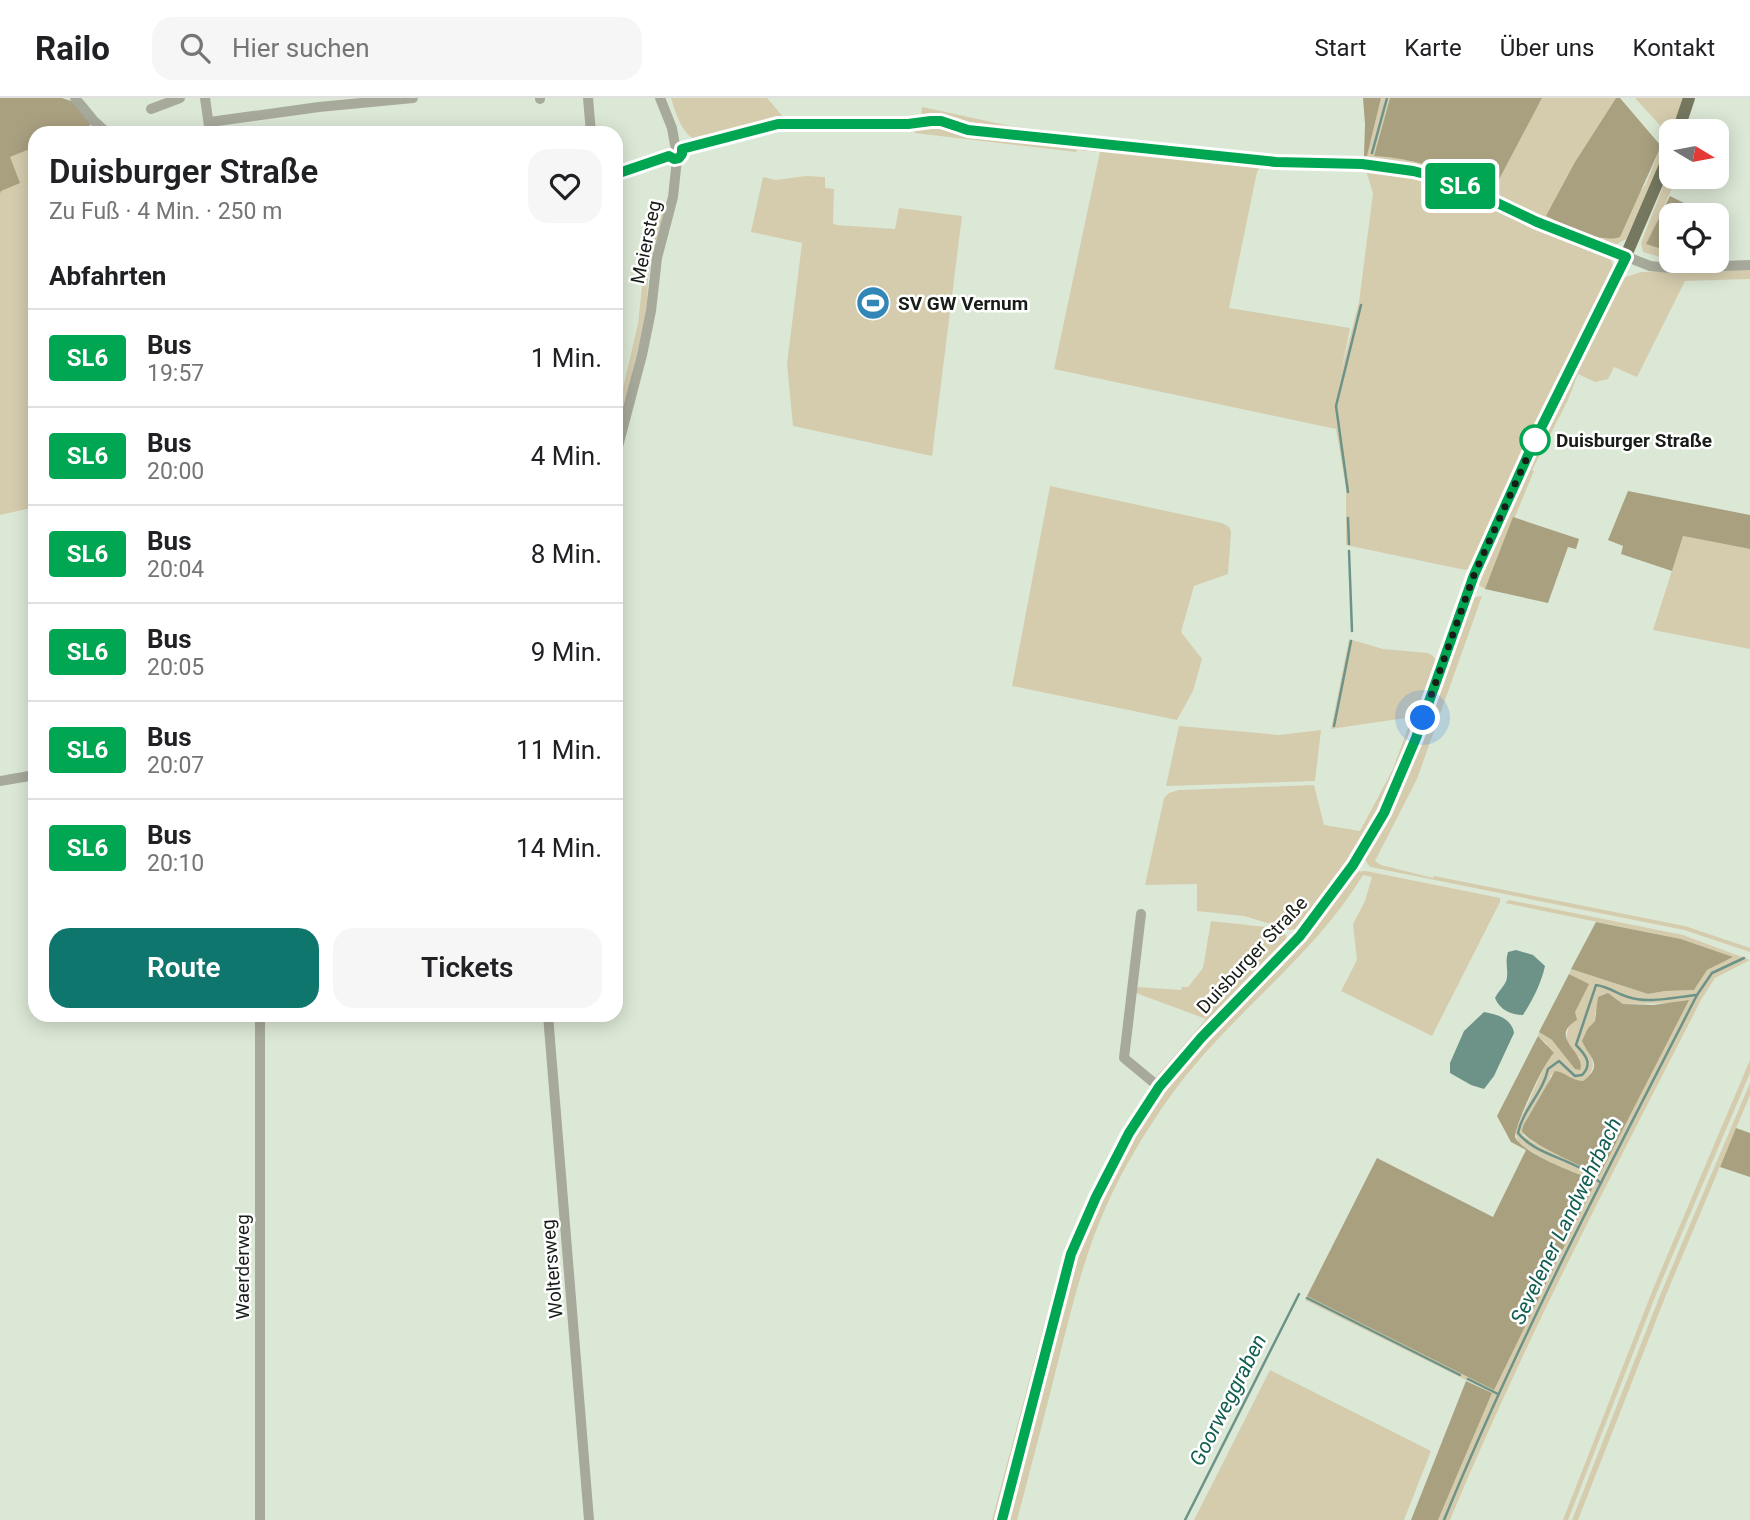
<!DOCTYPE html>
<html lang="de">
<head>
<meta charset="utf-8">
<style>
  :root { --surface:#fff; --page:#f6f6f6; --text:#202124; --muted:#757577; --line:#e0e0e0; --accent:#0f766e }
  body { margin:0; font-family:Roboto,sans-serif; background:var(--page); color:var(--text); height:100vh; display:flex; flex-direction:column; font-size:26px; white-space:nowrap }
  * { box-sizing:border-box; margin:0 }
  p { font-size:23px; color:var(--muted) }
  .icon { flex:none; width:38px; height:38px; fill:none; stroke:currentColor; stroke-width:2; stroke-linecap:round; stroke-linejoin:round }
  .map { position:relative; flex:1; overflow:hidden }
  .side { position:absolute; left:28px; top:28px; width:595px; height:896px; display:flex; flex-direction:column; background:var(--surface); border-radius:21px; box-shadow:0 4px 18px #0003 }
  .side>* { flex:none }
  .badge { padding:0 14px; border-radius:5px; font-size:24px; line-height:46px }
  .needle { width:46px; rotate:100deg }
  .buttons { position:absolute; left:1659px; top:21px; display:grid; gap:14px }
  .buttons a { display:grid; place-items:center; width:70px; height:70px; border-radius:14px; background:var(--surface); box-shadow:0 4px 18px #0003; font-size:35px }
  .you { position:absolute; width:35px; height:35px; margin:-18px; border:5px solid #fff; border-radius:50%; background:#1a73e8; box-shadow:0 0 0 10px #1a73e833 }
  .map>.badge { position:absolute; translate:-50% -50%; box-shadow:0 0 0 4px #fff }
  h2 { padding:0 21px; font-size:26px; line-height:63px }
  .round { display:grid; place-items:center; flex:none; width:74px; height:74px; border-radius:21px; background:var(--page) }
  .headline { display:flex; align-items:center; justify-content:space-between; height:119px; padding:0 21px }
  h1 { font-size:33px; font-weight:600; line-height:52px }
  .cta { display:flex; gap:14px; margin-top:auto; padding:14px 21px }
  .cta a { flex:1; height:80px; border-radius:21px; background:var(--accent); color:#fff; font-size:28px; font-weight:600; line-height:80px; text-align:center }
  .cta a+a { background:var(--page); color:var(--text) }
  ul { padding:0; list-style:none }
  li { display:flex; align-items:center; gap:21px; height:98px; padding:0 21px; border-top:2px solid var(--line) }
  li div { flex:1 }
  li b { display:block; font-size:26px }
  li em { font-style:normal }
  li .badge { min-width:77px; font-weight:700; text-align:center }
  header { display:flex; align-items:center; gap:42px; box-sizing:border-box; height:98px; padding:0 35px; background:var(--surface); border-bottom:2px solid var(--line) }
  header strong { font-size:33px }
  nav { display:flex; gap:38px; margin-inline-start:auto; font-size:24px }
  .search { width:490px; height:63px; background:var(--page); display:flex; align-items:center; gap:18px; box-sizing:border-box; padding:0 24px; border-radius:21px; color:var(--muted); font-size:26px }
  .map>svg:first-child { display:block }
</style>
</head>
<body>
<header>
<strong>Railo</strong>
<div class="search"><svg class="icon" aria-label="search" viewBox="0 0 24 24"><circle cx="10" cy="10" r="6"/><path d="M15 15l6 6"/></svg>Hier suchen</div>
<nav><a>Start</a><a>Karte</a><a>Über uns</a><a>Kontakt</a></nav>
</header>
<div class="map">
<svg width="1750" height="1422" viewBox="0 0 1750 1422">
  <rect width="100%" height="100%" fill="#dce8d6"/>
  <g fill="#d5ccae" fill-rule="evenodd">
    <path d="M671,0H767L786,22L697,43C681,35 676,16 671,0Z"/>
    <path d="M1381,0H1390L1374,58C1413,60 1452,74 1489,85L1494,90L1542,0H1616L1575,64L1567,127L1605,141L1646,86L1661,48L1664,58L1626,141L1617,146H1608L1416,69L1390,64L1367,63L1364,58L1367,57Z"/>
    <path d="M1635,0H1684L1674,31L1666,34Z"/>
    <path d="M922,9L1010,28L1268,57L1360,59L1358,62L1287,61L983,28L950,18L921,20Z"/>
    <path d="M930,27L1262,66L1257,74L1229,210L1350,230L1341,274L1359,204L1373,95L1366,73L1430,84L1460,94L1534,129L1599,150L1610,158L1613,167L1607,182L1473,470L1465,472L1346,447V390L1336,331L1054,271L1100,54L1077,52L1076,54L915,35L914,30Z"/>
    <path d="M35,49V409L0,417V96L10,59Z"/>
    <path d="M1671,68V79H1677L1647,146L1671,154V162L1643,154L1641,145Z"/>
    <path d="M806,78L825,79V90L834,91L833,125L836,127L895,131L899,110L962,118L932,358L793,328L787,266L802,145L751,134L763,79L776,82Z"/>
    <path d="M663,108L668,110L653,154L648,180L647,213L616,343V320L638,226L645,159Z"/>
    <path d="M1750,170V181L1685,183L1637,279L1614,269L1608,281L1595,284L1578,276L1568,302L1532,372L1534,373L1485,491L1476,485L1570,280L1623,180L1641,174Z"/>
    <path d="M1050,388L1222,425L1229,429L1231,434L1228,476L1194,488L1181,534L1202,561L1193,593L1177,622L1012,588Z"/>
    <path d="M1683,438L1750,451V551L1653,532Z"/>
    <path d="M1482,498L1417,681L1375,763L1381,767L1433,780L1434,778L1685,828L1750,850V854L1684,832L1370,769L1363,759L1470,500Z"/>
    <path d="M1349,541L1383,551L1428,555L1433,558L1438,565L1399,673L1361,747L1300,830L1290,832L1244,818L1197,813V786L1145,787L1164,700L1169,695L1179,692L1314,687L1324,727L1360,733L1393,671L1412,619L1331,631Z"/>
    <path d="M1179,628L1279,637L1321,632L1315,683L1166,688Z"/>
    <path d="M1366,773L1500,800V804L1432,938L1341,893L1357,862L1353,826L1365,803L1372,779L1363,777C1311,862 1229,917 1172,996C1146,1032 1123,1070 1105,1111C1085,1156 1073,1205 1061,1252C1047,1309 1032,1365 1017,1422H1006L1078,1150L1114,1072L1166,986L1354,774Z"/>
    <path d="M1509,802L1683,837L1750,862L1715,880L1701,902C1613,1074 1524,1244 1450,1422H1438L1492,1295L1305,1202L1307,1198L1561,1152L1595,1086L1584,1077L1564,1072L1524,1049L1518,1044L1515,1033L1549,959L1547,946L1538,938L1539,934L1552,942L1564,956L1581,961C1576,956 1569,951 1567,943C1564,932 1582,896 1588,886L1569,876L1571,871L1648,896L1665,893L1694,892L1707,872L1732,859L1681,841L1505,805ZM1611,897L1623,906L1672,905L1599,1078L1553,1053L1535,1045L1523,1037C1530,1015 1544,998 1551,977L1563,975L1574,983H1583C1597,972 1595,960 1584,948L1588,930L1595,923V915Z"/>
    <path d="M1211,823L1266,829L1286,837L1287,846L1160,981L1155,980L1206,921L1136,895L1137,889L1181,892L1182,889H1188L1203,870Z"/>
    <path d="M1750,962V975L1657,1194L1568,1422H1563L1653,1191Z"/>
    <path d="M1750,985V997L1666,1197L1578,1422H1572L1661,1195Z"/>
    <path d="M1065,1148L1069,1149L997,1422H992Z"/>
    <path d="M1270,1272L1431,1353L1404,1422H1194Z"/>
  </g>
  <g fill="#a9a080">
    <path d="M0,0H62L74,4L91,27L71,35H35V49L10,59L20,85L1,93L0,96Z"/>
    <path d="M1363,0H1381L1367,58H1364L1365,26Z"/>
    <path d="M1390,0H1542L1494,91L1489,85C1451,74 1413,60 1374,58Z"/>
    <path d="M1616,0H1620L1661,48L1620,139C1597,146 1567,127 1546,118L1575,64Z"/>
    <path d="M1670,98L1708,117H1671V154L1646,146Z"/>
    <path d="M1628,393L1750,417V451L1683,438L1672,473L1621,456L1623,448L1608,442Z"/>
    <path d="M1513,419L1579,441L1576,451L1568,449L1548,505L1485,491Z"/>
    <path d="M1596,824L1681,841L1733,859L1707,872L1694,892L1665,893L1648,896L1571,871Z"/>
    <path d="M1569,876L1589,886L1575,914L1577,922C1547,940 1587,954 1580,972L1575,971L1552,942L1539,934Z"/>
    <path d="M1608,895L1623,906L1653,907L1689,902L1599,1078C1582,1067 1529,1046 1522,1033L1523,1028L1555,973C1566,974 1571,983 1583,983C1605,966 1589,960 1582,943L1588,930L1595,923L1598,899Z"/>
    <path d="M1538,938L1554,955C1545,962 1515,1027 1515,1039C1521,1053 1566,1072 1581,1077C1586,1079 1590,1083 1595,1085L1494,1292L1307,1198L1377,1060L1493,1119L1526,1052L1511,1044L1497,1018Z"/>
    <path d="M1736,1030L1750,1035V1079L1720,1069Z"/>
    <path d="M1466,1283L1492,1295L1438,1422H1411Z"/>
  </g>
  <g fill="#6d9389">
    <path d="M1516,852L1533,857L1545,868C1541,886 1533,901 1523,917C1511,917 1500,912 1495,900C1498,893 1507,886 1507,879C1508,869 1505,864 1508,854Z"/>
    <path d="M1484,914C1497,916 1512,921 1514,935L1494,978L1484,991L1471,987L1450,975V965L1464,933Z"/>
  </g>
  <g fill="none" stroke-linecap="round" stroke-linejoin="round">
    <g stroke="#6d9389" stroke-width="2.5">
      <path d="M1372,55L1387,0"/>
      <path d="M1348,394L1336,308L1361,207"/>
      <path d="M1348,420L1349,446"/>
      <path d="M1349,453L1352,533"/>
      <path d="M1334,628L1351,543"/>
      <path d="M1601,1085C1594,1080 1588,1075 1582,1071C1562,1059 1533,1054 1518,1035C1523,1011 1543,995 1548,971L1559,963L1575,978L1582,977C1593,966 1586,957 1576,947L1596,887C1609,889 1616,895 1628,899C1648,906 1675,899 1697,897"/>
      <path d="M1307,1200L1460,1277"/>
      <path d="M1468,1281L1498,1296"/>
      <path d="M1185,1422L1299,1196"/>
      <path d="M1444,1422C1518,1242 1608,1070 1697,897L1712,875L1744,860"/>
    </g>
    <g stroke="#a7a99b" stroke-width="10">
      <path d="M75,0L94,23L107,35"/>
      <path d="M205,0L210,35"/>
      <path d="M540,0V1"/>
      <path d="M588,0L591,35"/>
      <path d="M660,0L672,30L675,47"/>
      <path d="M151,11L180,0"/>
      <path d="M931,23L948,25L968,32L1201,57L1292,65L1362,66L1413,73L1449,82L1537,123L1650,168L1670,170L1750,167"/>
      <path d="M210,24L319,9L413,0"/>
      <path d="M682,51L778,26H908L938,20"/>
      <path d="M616,76L669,58"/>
      <path d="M616,356L642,257L651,213L657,160L673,99L677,61"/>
      <path d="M0,683L35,677"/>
      <path d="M1141,816L1124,960L1159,989"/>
      <path d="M260,917V1422"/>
      <path d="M548,917L589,1422"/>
    </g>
    <g stroke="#75785f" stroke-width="12">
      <path d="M1678,33L1689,0"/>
      <path d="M1002,1422L1071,1156L1096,1099L1129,1036L1159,989L1217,923L1300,838L1353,767L1384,715L1416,640L1474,477L1534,344L1618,176L1671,53"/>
    </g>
  </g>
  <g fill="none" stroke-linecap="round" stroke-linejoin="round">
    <g stroke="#fff" stroke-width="16">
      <path id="line" d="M616,76L669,58L674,61L679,60L682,56V51L778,26H908L931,23H941L968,32L1276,64L1362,66L1413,73L1449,82L1537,124L1626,159L1534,344L1474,477L1416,640L1384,715L1353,767L1300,838L1201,940L1159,989L1129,1035L1096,1099L1071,1156L1002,1422"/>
    </g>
    <use href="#line" stroke="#00a651" stroke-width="10"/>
    <path stroke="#191d17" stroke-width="7" stroke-dasharray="0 12.6" d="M1423,620L1474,477L1535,342"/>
  </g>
  <defs>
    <g id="stadium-disc" transform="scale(1.75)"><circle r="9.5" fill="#3387b7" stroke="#fff"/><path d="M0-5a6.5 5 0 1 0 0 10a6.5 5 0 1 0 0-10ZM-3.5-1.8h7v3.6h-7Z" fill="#fff"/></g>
  </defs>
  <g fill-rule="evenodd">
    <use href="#stadium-disc" x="873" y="205"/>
  </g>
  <circle fill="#fff" stroke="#00a651" stroke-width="3.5" cx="1535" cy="342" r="14"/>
  <g text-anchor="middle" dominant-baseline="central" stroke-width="5" stroke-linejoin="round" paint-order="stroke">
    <g font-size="19" fill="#191d17" stroke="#fff">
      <text transform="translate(646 144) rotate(-78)">Meiersteg</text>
      <text transform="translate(1252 857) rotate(-47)">Duisburger Straße</text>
      <text transform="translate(242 1169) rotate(-90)">Waerderweg</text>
      <text transform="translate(552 1171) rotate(-95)">Woltersweg</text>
    </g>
    <g font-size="19" font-weight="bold" fill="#191d17" stroke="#fff" text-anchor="start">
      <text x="898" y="205">SV GW Vernum</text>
    </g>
    <g font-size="19" font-weight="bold" fill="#191d17" stroke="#fff" text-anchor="start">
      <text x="1556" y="342">Duisburger Straße</text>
    </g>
    <g font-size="21" font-style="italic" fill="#125f50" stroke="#fff">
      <text transform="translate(1566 1123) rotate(-64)">Sevelener Landwehrbach</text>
      <text transform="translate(1228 1302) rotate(-63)">Goorweggraben</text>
    </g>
  </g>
</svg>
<div class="buttons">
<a><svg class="needle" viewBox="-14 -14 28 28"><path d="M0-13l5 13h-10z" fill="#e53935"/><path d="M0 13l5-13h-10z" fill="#757577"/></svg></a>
<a><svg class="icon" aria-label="locate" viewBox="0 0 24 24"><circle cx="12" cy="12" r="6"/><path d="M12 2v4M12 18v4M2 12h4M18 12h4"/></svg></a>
</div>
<div class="you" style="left:1423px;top:620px"></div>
<b class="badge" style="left:1460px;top:88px;background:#00a651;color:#fff">SL6</b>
<section class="side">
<div class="headline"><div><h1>Duisburger Straße</h1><p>Zu Fuß · 4 Min. · 250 m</p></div><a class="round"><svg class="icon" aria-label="heart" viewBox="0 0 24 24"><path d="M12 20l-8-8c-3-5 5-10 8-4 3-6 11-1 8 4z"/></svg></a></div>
<h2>Abfahrten</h2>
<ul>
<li><span class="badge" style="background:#00a651;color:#fff">SL6</span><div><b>Bus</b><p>19:57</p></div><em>1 Min.</em></li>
<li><span class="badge" style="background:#00a651;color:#fff">SL6</span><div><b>Bus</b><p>20:00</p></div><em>4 Min.</em></li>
<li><span class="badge" style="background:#00a651;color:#fff">SL6</span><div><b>Bus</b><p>20:04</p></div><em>8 Min.</em></li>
<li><span class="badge" style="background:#00a651;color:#fff">SL6</span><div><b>Bus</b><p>20:05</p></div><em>9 Min.</em></li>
<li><span class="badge" style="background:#00a651;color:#fff">SL6</span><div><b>Bus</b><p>20:07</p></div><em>11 Min.</em></li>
<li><span class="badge" style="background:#00a651;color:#fff">SL6</span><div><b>Bus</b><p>20:10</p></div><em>14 Min.</em></li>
</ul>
<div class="cta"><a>Route</a><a>Tickets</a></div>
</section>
</div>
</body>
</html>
